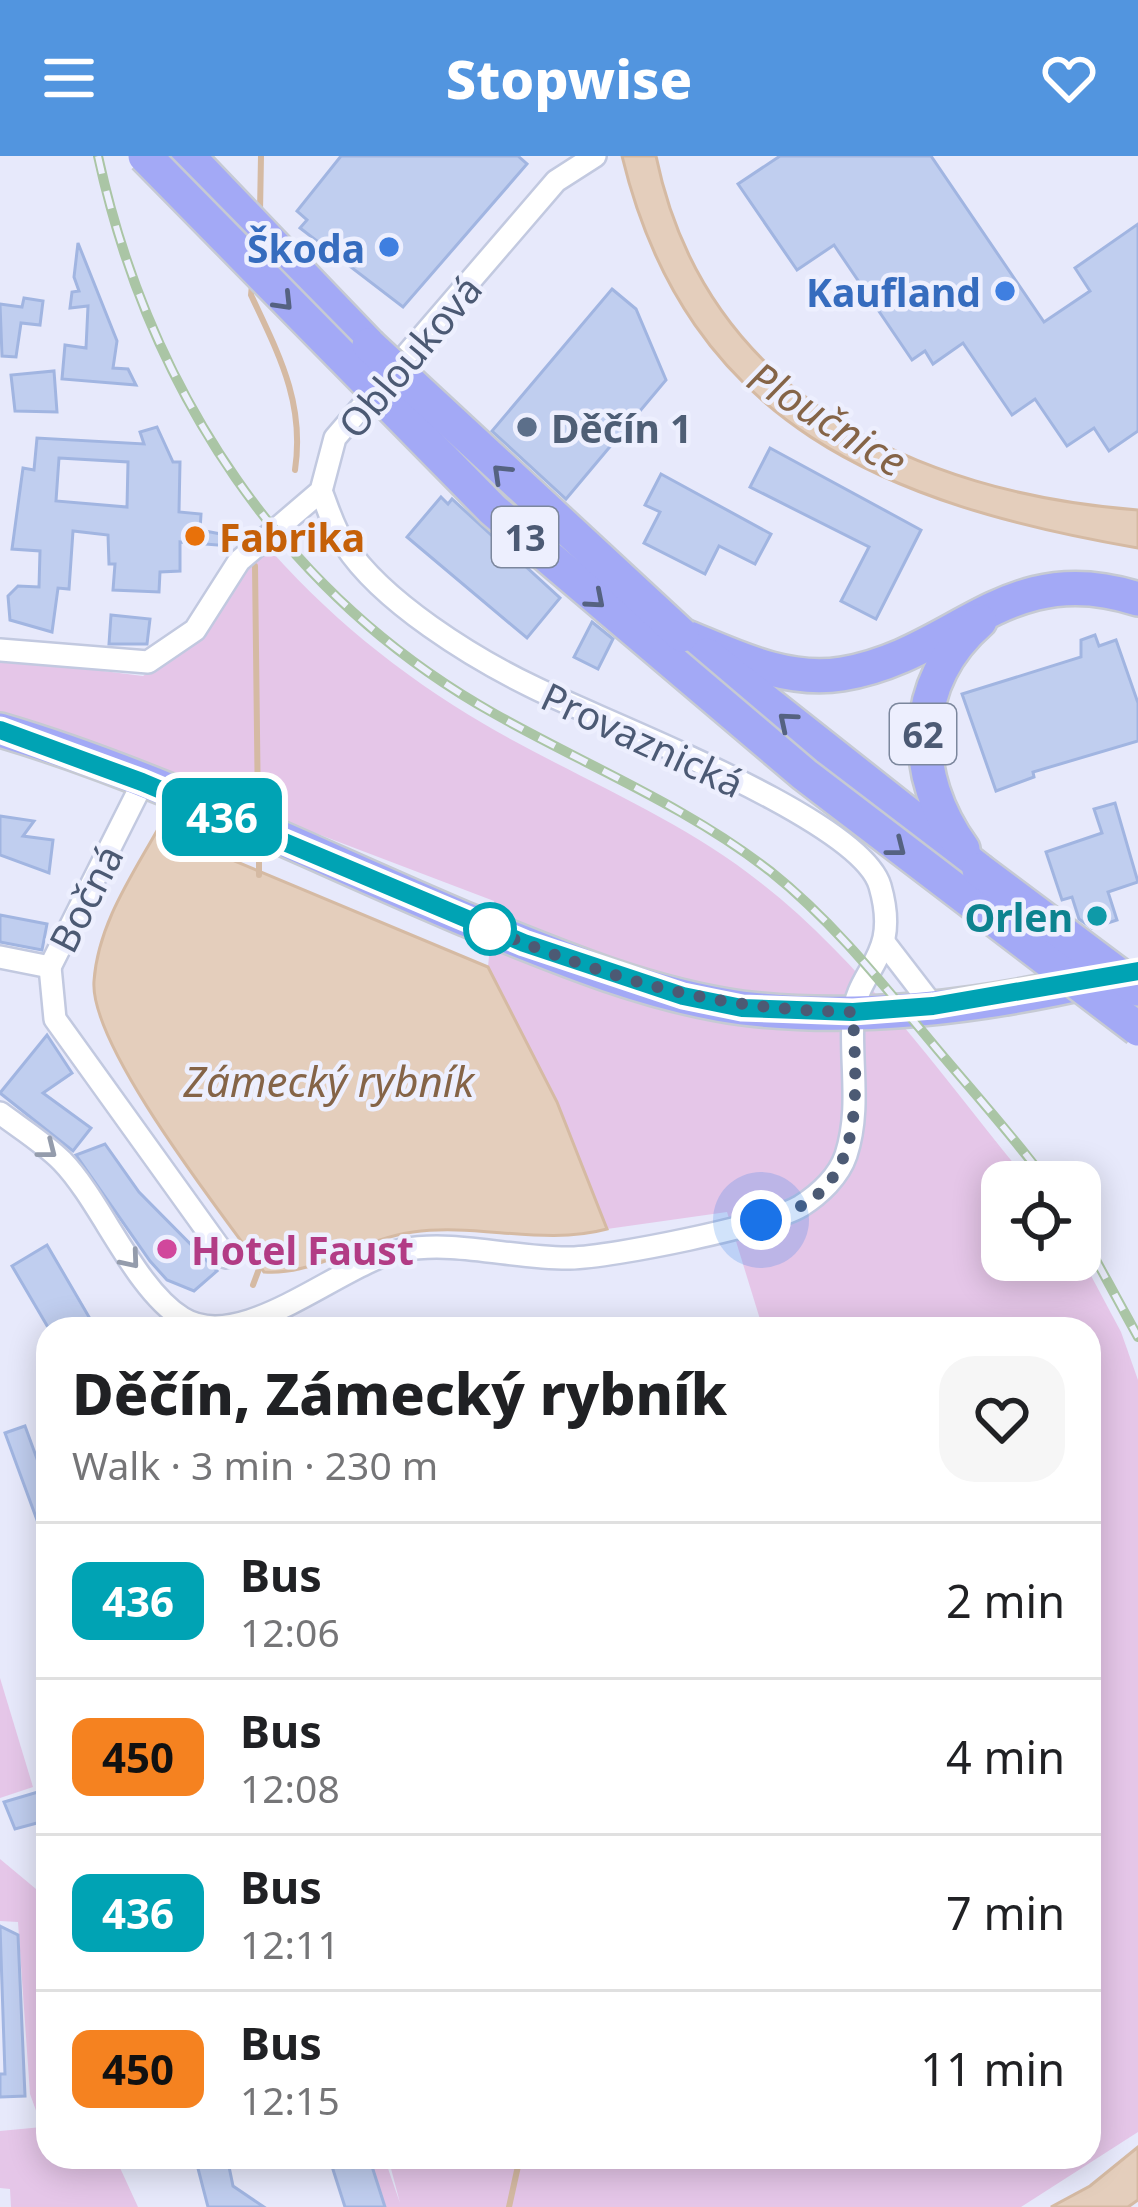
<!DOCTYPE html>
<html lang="en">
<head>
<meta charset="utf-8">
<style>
  :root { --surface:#fff; --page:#f6f6f6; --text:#202124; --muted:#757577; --line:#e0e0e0; --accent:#5295df }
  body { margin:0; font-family:"Noto Sans",sans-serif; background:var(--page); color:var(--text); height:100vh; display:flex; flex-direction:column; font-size:45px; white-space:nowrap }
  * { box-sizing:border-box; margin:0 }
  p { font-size:39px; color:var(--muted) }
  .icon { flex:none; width:66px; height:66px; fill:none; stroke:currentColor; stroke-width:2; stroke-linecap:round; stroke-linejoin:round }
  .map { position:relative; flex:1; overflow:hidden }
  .side { position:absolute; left:36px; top:1161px; width:1065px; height:852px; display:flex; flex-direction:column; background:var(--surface); border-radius:36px; box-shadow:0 6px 30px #0003 }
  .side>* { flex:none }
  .badge { padding:0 24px; border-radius:18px; font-size:42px; line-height:78px }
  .fabs { position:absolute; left:981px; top:1005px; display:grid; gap:24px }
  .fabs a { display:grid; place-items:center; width:120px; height:120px; border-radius:24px; background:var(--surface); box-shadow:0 6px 30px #0003; font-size:60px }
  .you { position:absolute; width:60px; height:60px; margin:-30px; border:9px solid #fff; border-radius:50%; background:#1a73e8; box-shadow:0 0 0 18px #1a73e833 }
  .map>.badge { position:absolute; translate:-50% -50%; box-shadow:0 0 0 6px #fff }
  .round { display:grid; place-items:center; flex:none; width:126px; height:126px; border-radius:36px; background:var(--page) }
  .headline { display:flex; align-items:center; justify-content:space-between; height:204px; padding:0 36px }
  h1 { font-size:57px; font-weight:800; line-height:90px }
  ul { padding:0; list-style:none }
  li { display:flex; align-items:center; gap:36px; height:156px; padding:0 36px; border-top:3px solid var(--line) }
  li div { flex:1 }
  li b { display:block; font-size:45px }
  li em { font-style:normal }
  li .badge { min-width:132px; font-weight:700; text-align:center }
  header { display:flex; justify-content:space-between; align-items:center; height:156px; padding:0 36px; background:var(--accent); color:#fff; font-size:54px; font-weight:800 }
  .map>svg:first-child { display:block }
</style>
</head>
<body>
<header><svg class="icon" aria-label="menu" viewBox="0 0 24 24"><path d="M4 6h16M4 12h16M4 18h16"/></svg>Stopwise<svg class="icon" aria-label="heart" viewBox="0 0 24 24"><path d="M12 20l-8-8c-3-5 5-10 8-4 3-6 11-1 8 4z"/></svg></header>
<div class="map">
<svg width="1138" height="2051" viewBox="0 0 1138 2051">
  <rect width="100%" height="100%" fill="#e7e9fb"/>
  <g fill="#e5c6e8">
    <path d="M260,382C324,457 399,518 484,568C576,622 677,660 761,727C865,808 945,925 1029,1026H1002V1104H1080V1099L1121,1176L1138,1224V1976L1021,2051H385L369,2001H384L400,2047L388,2001H1089V1173H763L727,1056L607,1073L557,946L488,811L494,745L0,557V502L143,520L207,476Z"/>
    <path d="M0,1522L33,1631L0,1642Z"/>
    <path d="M0,1703L48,1743V2001H115L138,2051H11L10,2033L0,2032V1975L42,1971L30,1938L18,1766L0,1765Z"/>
  </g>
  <g fill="#e4cebc" stroke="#d5baa3" stroke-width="3">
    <path d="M622,0H656C705,237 915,337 1138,354V392C889,349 687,270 622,0Z"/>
    <path d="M158,673L488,811L557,946L607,1073C544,1090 478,1067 413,1076C361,1083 315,1120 264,1116C223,1059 89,890 94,825C98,769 131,721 158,673Z"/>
    <path d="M1138,1991V2044L1128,2051H1051L1090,2030Z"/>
  </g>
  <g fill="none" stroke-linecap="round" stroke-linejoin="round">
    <g stroke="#d5baa3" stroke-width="6">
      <path d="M260,56L261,0"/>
      <path d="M252,129L251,139C279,199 305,247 295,314"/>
      <path d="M255,410L258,659"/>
      <path d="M259,684V719"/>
      <path d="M253,1129L262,1105"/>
      <path d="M509,2051L520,2001"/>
    </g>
  </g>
  <g fill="#c0ceef" stroke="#a1b5e1" stroke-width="3" fill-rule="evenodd">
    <path d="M341,0H518L527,8L403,151L300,72L307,64L297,55Z"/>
    <path d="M780,0H931L1044,166L1090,135L1075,112L1138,68V275L1109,295L1094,272L1067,290L1035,243L1012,259L963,187L933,208L925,195L912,204L834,89L797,114L738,28Z"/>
    <path d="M78,87L117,185L113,212L128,213L136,229L62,223L65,189L86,192L88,150L70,152L72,136L79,135L74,121Z"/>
    <path d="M612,133L636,153L666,224L566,343L492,275Z"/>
    <path d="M24,142L43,145L40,169L21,167L16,201L2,200L0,148L22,151Z"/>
    <path d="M54,215L57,256L15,255L11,219Z"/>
    <path d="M157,271L173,306H180L179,356L201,358L200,374L231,380L229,390L180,386V415L160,416L159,436L113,434L115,408H109L108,379L73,375L69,433L58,432L52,476L10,464L8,440L18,430L39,431L40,395L12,393L23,312L34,314L37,282L144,288L140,276ZM59,302L128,306L127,351L56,345Z"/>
    <path d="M770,292L921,374L876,463L841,445L869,391L750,331Z"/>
    <path d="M661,318L771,378L755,408L719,390L705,418L644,387L660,356L645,349Z"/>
    <path d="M441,341L448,348L452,343L560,442L527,482L407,381Z"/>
    <path d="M111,459L150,463L147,488H109Z"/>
    <path d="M592,466L613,483L598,513L574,501Z"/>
    <path d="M1095,479L1099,490L1116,484L1138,547V585L1033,616L1034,621L996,635L962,538L1081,501V484Z"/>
    <path d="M1115,647L1138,726L1108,736L1117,764L1092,772L1079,763L1072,741L1062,744L1046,696L1102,677L1094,653Z"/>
    <path d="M0,660L34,665L23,680L53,684L49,717L0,699Z"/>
    <path d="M0,759L47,768L42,794L0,786Z"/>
    <path d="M47,879L72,917L43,937L91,972L73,995L0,937Z"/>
    <path d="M105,988L139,1036L217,1115L194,1135L167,1124L150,1105L76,999Z"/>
    <path d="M47,1089L96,1173H49L12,1110Z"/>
    <path d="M25,1270L48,1333V1359L37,1364L5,1277Z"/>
    <path d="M48,1633V1664L15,1673L4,1646Z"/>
    <path d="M0,1770L18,1779L25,1940L0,1941V1918H5Z"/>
    <path d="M195,2001H227L233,2030L264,2051H208Z"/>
    <path d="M329,2001H369L385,2051H345Z"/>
  </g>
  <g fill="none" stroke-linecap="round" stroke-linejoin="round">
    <g stroke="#c2c9e0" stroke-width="26">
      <g id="street">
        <path d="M0,494L148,506L195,474L239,405L321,335L335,282L556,25L595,0"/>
        <path d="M886,789L933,850"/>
        <path d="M0,801L50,811"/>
        <path d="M50,811L55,863L226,1101"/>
        <path d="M50,811L143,626"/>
        <path d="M0,957C20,972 44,987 62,1005C101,1045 134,1132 182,1162C242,1200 341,1106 402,1094C456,1084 515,1103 570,1102C613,1101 767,1070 801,1050C820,1038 839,1020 846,999C861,953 850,907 853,861C857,811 901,803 880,730C860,662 603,566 533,531C473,502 382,446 345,389C334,374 328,352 321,335"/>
      </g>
    </g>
    <g stroke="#c6cad3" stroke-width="38">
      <g id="primary">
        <path d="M188,0L369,189"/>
        <path d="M682,479C734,500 785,527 842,518C957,499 1007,400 1138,443"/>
        <path d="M707,499L979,714"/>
        <path d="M0,574C154,619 316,700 465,763C553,799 647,839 742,852C857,866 984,850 1096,824"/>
        <path d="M963,693C910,620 909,527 980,465"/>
      </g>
    </g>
    <use href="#street" stroke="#fff" stroke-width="21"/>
    <use href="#primary" stroke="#a3a9f6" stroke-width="33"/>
    <g stroke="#aac5a5" stroke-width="10">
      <g id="rail">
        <path d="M98,0C149,234 282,439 495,558C587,610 685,649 770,715C834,766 885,831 937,893C974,937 1013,980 1047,1026"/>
        <path d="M1080,1075L1138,1181"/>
      </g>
    </g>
    <use href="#rail" stroke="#edeffe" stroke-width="6" stroke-dasharray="18" stroke-linecap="butt"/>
    <g stroke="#c6cad3" stroke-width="38" stroke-linecap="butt">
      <g id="primary-bridge">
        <path d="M145,0L493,354L805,619L1138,873"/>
        <path d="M369,189L682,479"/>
        <path d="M979,714L1138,833"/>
      </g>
    </g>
    <use href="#primary-bridge" stroke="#a3a9f6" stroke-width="33"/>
  </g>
  <defs><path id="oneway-chevron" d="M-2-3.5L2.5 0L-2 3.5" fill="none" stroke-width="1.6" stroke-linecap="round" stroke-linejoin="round" transform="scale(3)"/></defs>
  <g stroke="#556281">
    <use href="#oneway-chevron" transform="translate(284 146) rotate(46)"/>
    <use href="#oneway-chevron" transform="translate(501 317) rotate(-136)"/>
    <use href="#oneway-chevron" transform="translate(596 444) rotate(41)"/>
    <use href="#oneway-chevron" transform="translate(787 565) rotate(-140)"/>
    <use href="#oneway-chevron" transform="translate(897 692) rotate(38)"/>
  </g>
  <g stroke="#949cac">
    <use href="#oneway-chevron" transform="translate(48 994) rotate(38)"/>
    <use href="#oneway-chevron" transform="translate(131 1104) rotate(50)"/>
  </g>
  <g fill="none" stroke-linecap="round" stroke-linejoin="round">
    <g stroke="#fff" stroke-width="27">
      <path id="line" d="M0,574L142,626L524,787L683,840L742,852L853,856L933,850L1138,815"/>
    </g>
    <use href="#line" stroke="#00a3b4" stroke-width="18"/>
    <path stroke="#4c5a74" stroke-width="12" stroke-dasharray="0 21.6" d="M490,773L482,770C612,824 712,854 853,856C856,941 870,1043 761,1064"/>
  </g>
  <g fill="#3f7fe0" stroke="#edeffe" stroke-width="4.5">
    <circle cx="389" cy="91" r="12"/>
    <circle cx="1005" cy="135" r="12"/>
  </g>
  <circle fill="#5c6f8a" stroke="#edeffe" stroke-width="4.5" cx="527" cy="271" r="12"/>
  <circle fill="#e8710a" stroke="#edeffe" stroke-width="4.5" cx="195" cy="380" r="12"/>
  <circle fill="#0f9aa8" stroke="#edeffe" stroke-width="4.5" cx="1097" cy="760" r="12"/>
  <circle fill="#fff" stroke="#00a3b4" stroke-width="6" cx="490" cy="773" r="24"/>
  <circle fill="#d1479c" stroke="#edeffe" stroke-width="4.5" cx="167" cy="1093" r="12"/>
  <g text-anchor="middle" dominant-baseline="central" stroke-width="9" stroke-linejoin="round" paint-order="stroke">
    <g fill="#edeffe" stroke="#7c879d" stroke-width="3">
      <rect x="492" y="351" width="66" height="60" rx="9"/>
      <rect x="890" y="548" width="66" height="60" rx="9"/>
    </g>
    <g font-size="36" font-weight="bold" fill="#4c5a74">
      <text x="525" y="381">13</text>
      <text x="923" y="578">62</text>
    </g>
    <g font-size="39" font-weight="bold" fill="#366cbe" stroke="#edeffe" text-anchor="end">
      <text x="365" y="91">Škoda</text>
      <text x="981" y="135">Kaufland</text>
    </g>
    <g font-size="39" fill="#4c5a74" stroke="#edeffe">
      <text transform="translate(409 200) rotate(-50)">Oblouková</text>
      <text transform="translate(643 583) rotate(25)">Provaznická</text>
      <text transform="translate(85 742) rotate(-63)">Bočná</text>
    </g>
    <g font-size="39" font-weight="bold" fill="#4e5e75" stroke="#edeffe" text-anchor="start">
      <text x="551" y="271">Děčín 1</text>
    </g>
    <g font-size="39" font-weight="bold" fill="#c56008" stroke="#edeffe" text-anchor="start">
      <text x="219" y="380">Fabrika</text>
    </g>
    <g font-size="39" font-weight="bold" fill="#0d838f" stroke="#edeffe" text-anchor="end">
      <text x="1073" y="760">Orlen</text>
    </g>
    <g font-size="39" font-weight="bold" fill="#b23c85" stroke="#edeffe" text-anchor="start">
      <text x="191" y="1093">Hotel Faust</text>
    </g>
    <g font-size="42" font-style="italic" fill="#856447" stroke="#edeffe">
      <text transform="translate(828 262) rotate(32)">Ploučnice</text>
      <text x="329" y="924">Zámecký rybník</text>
    </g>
  </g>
</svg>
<div class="fabs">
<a><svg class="icon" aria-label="locate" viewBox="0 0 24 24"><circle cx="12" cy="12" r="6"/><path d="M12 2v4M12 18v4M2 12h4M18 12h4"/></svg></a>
</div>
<div class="you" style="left:761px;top:1064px"></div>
<b class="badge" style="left:222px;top:661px;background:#00a3b4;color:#fff">436</b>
<section class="side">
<div class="headline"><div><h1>Děčín, Zámecký rybník</h1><p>Walk · 3 min · 230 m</p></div><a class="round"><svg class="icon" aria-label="heart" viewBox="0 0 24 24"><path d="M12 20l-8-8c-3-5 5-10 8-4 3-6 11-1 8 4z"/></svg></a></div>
<ul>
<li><span class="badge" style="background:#00a3b4;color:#fff">436</span><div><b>Bus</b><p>12:06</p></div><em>2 min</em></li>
<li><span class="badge" style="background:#f58220;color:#111">450</span><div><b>Bus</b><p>12:08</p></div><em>4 min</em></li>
<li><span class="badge" style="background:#00a3b4;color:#fff">436</span><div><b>Bus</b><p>12:11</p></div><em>7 min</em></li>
<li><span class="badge" style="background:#f58220;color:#111">450</span><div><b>Bus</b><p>12:15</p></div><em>11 min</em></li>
</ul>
</section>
</div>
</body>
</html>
